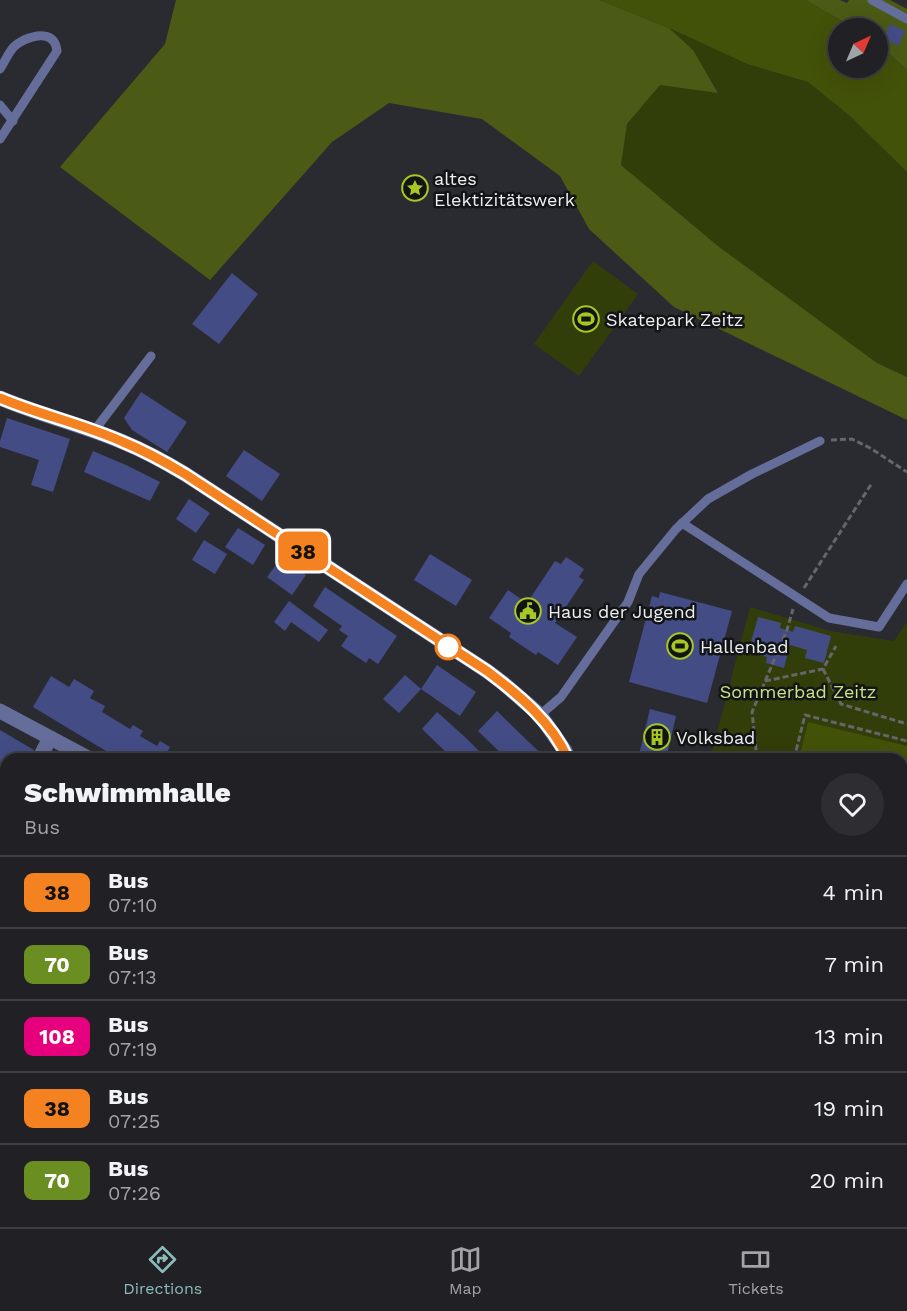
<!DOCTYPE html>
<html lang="en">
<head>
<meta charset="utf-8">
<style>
  :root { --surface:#202025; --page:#2d2d32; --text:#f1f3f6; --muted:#a2a3a7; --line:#3d3e42; --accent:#8bbbb9 }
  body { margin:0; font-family:"Work Sans",sans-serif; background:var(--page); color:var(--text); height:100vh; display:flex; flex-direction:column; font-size:22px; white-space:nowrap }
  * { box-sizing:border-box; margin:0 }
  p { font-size:20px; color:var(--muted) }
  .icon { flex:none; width:33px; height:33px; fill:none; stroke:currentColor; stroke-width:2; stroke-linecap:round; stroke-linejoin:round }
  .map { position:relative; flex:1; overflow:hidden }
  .details { position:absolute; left:0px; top:753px; width:908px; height:474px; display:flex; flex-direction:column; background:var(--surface); border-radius:18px 18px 0 0; box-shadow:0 6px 24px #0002,0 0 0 2px var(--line) }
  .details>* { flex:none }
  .badge { padding:0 12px; border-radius:9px; font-size:21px; line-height:39px }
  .needle { width:39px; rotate:44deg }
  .tools { position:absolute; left:828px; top:18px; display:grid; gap:12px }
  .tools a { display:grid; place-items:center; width:60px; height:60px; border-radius:50%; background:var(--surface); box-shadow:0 6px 24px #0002,0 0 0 2px var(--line); font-size:30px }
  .map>.badge { position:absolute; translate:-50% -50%; box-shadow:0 0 0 3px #fff }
  .round { display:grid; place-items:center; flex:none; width:63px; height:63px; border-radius:32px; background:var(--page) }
  .headline { display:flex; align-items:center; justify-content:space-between; height:102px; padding:0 24px }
  h1 { font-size:28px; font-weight:800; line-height:45px }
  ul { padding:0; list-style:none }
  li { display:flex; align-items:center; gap:18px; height:72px; padding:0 24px; border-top:2px solid var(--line) }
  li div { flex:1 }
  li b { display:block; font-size:22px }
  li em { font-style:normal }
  li .badge { min-width:66px; font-weight:700; text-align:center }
  .tab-bar { display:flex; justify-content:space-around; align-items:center; height:84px; border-top:2px solid var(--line); background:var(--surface); font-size:16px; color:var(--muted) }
  .tab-bar a { display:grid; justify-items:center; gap:3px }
  .tab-bar .active { color:var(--accent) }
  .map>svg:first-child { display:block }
</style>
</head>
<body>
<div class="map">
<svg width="907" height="1227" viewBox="0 0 907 1227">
  <rect width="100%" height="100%" fill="#2a2b31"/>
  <g fill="#323e09">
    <path d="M669,28L747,64L808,82L850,116L907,172V377L877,363L718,246L621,165L627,124L660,84L718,92L693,51Z"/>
    <path d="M593,261L638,294L579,376L534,344Z"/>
    <path d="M750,607L830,631L894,641L907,622V891L902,888V759H710Z"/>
  </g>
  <g fill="#4b5b15">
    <path d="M176,0H600L669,28L693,50L718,93L660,85L627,124L621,165L718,246L877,363L907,377V420L674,307L589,229L560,176L482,119L389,103L332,142L210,280L60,167L165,44Z"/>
    <path d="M805,0H840L847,3L849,0H890L907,9V70L878,44V28H854Z"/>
  </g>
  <g fill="#435209">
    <path d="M600,0H805L854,28H838V68H878V44L907,70V172L850,116L808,82L747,64L669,28Z"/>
    <path d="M808,722L907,746V790L902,789V759H799Z"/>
  </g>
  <g fill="#434c85">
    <path d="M890,24L905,31L898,46L883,38Z"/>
    <path d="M232,273L258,294L219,344L192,324Z"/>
    <path d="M141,392L187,422L167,452L132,430L124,418Z"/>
    <path d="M7,418L70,439L53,492L31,485L39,460L0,447V441Z"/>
    <path d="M244,450L280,474L262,501L226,476Z"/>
    <path d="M93,451L126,465L160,482L150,501L84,472Z"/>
    <path d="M189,499L210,513L196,533L176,519Z"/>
    <path d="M238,528L265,545L253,565L225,547Z"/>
    <path d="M204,540L227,554L215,574L192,560Z"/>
    <path d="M430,554L472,580L456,606L414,580Z"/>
    <path d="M566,557L584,569L579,577L584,580L555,623L577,637L558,665L538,652L536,655L509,637L511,633L489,618L508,590L527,603L555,561L561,564Z"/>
    <path d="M281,558L306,575L292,595L267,577Z"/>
    <path d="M325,587L397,636L378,664L369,658L366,663L341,646L348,636L339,630L342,626L313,606Z"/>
    <path d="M660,592L732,611L707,703L629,682L652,596L659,598Z"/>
    <path d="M289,601L328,630L319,642L291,622L285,631L274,622Z"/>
    <path d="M758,617L781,623L780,628L787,630L793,632L795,626L831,636L824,663L805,658L807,650L790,645L784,668L766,663L767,657L748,652Z"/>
    <path d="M437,665L476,692L460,716L421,689Z"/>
    <path d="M405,675L421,689L399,713L383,699Z"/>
    <path d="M51,676L69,687L74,679L94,691L90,698L105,706L102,712L130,729L133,725L143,731L140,736L157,746L160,741L170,747L167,753L177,759L180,752L189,757V759H120L106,751L33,707Z"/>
    <path d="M650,709L676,716L666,759H638Z"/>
    <path d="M497,711L534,747L547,759H507L478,731Z"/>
    <path d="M437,712L466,738L487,759H453L422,729Z"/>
    <path d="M0,730L34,750L29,759H6V800L0,811Z"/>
    <path d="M6,848V909L0,906V858Z"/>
    <path d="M902,1062L907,1064V1087L902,1085Z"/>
    <path d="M604,1221H636L634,1227H604L603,1226Z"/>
    <path d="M680,1221H697L713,1227H678Z"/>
  </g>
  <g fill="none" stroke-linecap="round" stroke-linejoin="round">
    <g stroke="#65666b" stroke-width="3" stroke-dasharray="6 3" stroke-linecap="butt">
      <path d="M831,440L852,439L870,448L907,472"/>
      <path d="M804,588L872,483"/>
      <path d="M823,669L841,704L907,724"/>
      <path d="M765,681L823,669L836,646"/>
      <path d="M757,759L752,712L787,630L793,609"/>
      <path d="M794,759L805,715L907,741"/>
      <path d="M902,794L907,795"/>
      <path d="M902,833L907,830"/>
    </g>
    <g stroke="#656e9a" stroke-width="9">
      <path d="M872,0L907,19"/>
      <path d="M0,69C5,62 9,50 16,45C18,43 21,42 24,40C38,34 55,32 57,51L0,139"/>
      <path d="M0,105L13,121"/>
      <path d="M94,431L151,356"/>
      <path d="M682,523L829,618L879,627L907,584"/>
      <path d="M540,715L561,697L628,602L639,574L676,529L708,499L752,474L820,441"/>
    </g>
    <g stroke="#656e9a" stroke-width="15">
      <path d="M0,711L90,759"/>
      <path d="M39,759L50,738"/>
      <path d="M0,836L6,824"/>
      <path d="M0,922L6,925"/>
      <path d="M0,1190L6,1188"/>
      <path d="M650,1227L652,1221"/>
    </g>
    <g stroke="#656e9a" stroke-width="15">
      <path d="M0,398C40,415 83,425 123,442C145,451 165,462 185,474L487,671L503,683L540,715L565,751L569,759"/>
      <path d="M902,1187L907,1189"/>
    </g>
  </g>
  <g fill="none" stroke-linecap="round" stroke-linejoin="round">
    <g stroke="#fff" stroke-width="14">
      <path id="line" d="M0,398C40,415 83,424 123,442C145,451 165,462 185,474L487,671C519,695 552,722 568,759"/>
    </g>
    <use href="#line" stroke="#f58220" stroke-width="9"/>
  </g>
  <defs>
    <g id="sight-ring" transform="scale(1.35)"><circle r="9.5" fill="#131416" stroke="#a5c822" stroke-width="1.5"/><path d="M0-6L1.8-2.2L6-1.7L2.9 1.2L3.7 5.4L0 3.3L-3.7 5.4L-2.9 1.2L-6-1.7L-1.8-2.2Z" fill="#a5c822"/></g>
    <g id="stadium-ring" transform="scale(1.35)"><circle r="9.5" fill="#131416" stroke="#a5c822" stroke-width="1.5"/><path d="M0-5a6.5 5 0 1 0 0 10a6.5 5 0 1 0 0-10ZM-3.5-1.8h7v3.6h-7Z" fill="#a5c822"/></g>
    <g id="civic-ring" transform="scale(1.35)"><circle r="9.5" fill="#131416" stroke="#a5c822" stroke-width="1.5"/><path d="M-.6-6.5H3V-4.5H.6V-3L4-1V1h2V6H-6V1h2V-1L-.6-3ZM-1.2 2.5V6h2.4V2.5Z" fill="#a5c822"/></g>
    <g id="building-ring" transform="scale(1.35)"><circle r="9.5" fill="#131416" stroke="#a5c822" stroke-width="1.5"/><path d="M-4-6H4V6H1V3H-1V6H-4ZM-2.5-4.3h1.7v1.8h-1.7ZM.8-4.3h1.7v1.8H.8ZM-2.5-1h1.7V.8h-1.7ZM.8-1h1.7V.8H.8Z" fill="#a5c822"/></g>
  </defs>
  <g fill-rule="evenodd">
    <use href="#sight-ring" x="415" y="188"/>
    <use href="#stadium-ring" x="586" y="319"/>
    <use href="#civic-ring" x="528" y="611"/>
    <use href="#stadium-ring" x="680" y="646"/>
    <use href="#building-ring" x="657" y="737"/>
  </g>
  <circle fill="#fff" stroke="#f58220" stroke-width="3" cx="448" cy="647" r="12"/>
  <g text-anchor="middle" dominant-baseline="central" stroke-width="5" stroke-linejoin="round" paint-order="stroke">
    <g font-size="18" fill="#edeef1" stroke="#131416" text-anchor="start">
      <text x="434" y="178">altes<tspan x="434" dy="21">Elektizitätswerk</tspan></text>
      <text x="606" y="319">Skatepark Zeitz</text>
      <text x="548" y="611">Haus der Jugend</text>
      <text x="700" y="646">Hallenbad</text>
      <text x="676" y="737">Volksbad</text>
    </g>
    <g font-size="18" fill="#c8e383" stroke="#131416">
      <text x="798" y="691">Sommerbad Zeitz</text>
    </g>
  </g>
</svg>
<div class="tools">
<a><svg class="needle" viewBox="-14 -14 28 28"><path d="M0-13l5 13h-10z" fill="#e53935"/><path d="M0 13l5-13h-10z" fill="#a2a3a7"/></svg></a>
</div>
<b class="badge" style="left:303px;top:551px;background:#f58220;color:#111">38</b>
<section class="details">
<div class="headline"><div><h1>Schwimmhalle</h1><p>Bus</p></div><a class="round"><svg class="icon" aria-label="heart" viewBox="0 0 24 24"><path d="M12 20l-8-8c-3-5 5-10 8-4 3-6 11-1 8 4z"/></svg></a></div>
<ul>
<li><span class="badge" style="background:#f58220;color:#111">38</span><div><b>Bus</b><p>07:10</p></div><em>4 min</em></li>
<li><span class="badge" style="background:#6b8e23;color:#fff">70</span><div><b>Bus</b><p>07:13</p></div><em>7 min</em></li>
<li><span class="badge" style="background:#e6007e;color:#fff">108</span><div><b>Bus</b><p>07:19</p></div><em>13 min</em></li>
<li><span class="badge" style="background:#f58220;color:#111">38</span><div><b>Bus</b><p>07:25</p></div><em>19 min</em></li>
<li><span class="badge" style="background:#6b8e23;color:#fff">70</span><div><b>Bus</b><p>07:26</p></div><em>20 min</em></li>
</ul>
</section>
</div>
<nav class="tab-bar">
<a class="active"><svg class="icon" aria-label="directions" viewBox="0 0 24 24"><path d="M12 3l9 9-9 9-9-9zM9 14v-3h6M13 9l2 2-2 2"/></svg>Directions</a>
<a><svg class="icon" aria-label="map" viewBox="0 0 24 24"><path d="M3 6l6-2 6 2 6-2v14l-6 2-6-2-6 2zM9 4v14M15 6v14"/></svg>Map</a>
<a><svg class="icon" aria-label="tickets" viewBox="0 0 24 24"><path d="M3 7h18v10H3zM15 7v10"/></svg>Tickets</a>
</nav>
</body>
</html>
